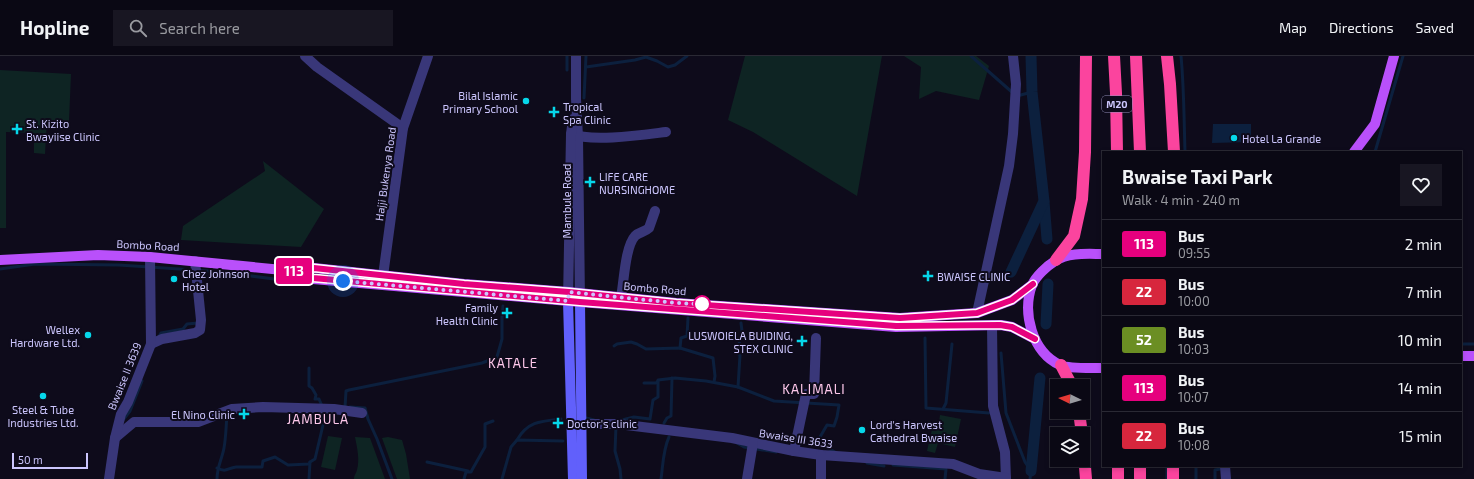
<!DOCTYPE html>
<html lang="en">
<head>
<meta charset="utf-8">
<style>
  :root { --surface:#0a0814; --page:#181622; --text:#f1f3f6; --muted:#999aa0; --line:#2a2934 }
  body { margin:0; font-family:"Exo 2",sans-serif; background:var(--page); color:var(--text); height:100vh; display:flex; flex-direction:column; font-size:15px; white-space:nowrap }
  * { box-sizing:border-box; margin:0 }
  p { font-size:13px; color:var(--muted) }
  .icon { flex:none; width:22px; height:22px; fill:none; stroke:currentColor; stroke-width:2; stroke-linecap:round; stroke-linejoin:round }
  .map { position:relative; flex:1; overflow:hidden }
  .side { position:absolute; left:1102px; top:95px; width:360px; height:316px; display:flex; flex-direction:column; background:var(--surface); border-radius:0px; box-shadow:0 2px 6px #0003,0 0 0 1px var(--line) }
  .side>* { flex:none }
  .badge { padding:0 8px; border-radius:3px; font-size:14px; line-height:26px }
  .needle { width:26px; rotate:275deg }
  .controls { position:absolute; left:1050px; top:323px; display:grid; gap:8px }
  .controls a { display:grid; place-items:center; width:40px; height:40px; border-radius:0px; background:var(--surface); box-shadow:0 2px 6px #0003,0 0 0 1px var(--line); font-size:20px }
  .scale { position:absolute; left:12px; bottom:10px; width:76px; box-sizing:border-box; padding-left:4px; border:2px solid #ccc6fe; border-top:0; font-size:11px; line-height:14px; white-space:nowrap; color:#ccc6fe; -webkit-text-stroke:3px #0e0b1b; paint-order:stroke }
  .you { position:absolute; width:20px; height:20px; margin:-10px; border:3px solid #fff; border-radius:50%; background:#1a73e8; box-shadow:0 0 0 6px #1a73e833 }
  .map>.badge { position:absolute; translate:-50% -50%; box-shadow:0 0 0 2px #fff }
  .round { display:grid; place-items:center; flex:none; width:42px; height:42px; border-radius:0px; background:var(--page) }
  .headline { display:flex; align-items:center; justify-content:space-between; height:68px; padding:0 20px }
  h1 { font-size:19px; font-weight:700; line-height:30px }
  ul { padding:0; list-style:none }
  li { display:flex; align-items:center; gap:12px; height:48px; padding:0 20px; border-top:1px solid var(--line) }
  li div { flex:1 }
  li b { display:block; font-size:15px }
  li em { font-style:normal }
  li .badge { min-width:44px; font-weight:700; text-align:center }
  header { display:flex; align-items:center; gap:24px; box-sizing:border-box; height:56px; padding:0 20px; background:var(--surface); border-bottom:1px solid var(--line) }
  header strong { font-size:19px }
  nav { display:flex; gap:22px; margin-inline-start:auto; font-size:14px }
  .search { width:280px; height:36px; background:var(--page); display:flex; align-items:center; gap:10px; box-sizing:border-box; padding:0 14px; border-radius:0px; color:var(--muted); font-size:15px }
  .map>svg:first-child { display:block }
</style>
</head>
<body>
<header>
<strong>Hopline</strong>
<div class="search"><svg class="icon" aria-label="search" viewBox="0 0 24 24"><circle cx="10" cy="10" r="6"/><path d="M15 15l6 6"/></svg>Search here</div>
<nav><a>Map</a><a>Directions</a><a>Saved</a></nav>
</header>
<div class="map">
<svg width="1474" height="423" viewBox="0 0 1474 423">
  <rect width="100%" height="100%" fill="#0e0b1b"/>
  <g fill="#0e2423">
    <path d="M745,0H882L857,140L753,76L728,64Z"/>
    <path d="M904,0H976L989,10L979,44L936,35L919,43L921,11Z"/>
    <path d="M0,14L71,18L69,65L47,64L45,98L34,97V77L6,76V172H0Z"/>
    <path d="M263,105L324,153L301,191L181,184L183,170L265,115Z"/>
    <path d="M940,359L961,363L955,391L938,387L935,397L927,395L934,365L939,366Z"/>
    <path d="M328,380L342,382L335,414L321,411Z"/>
    <path d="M355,381L370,382L385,423H354C354,419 356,418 357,414C360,404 357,391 355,381Z"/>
    <path d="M388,381L402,384L406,398L410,423H397L382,382Z"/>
  </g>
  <path fill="#0c203e" d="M1213,68H1251V86L1212,87Z"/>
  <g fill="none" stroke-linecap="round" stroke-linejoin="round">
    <g stroke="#0c203e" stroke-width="3">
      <path d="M971,0L1013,37"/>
      <path d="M1181,0C1184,31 1184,64 1185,96"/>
      <path d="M586,11L635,4L646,1L657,5L668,11L675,9L687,0"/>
      <path d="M567,14V0"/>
      <path d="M1017,40L1032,36"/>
      <path d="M584,42L586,0"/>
      <path d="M1375,96L1403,0"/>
      <path d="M0,213L35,208L119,209L209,215"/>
      <path d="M228,217L282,224"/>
      <path d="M158,282L161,277L183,273L187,268L198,267"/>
      <path d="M925,282L926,352L989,357"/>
      <path d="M1461,288H1474"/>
      <path d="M614,290L617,288L631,286L637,288L646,293L680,292L713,302L715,320L714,326"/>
      <path d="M680,292L681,282L687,280L688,262"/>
      <path d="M1001,297L1006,357L1025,406L1031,415L1030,423"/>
      <path d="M309,312V330L312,332L316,339L315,343H319L322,350"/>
      <path d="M644,327H656L658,325"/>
      <path d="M738,331L740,299L737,297L742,275L741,267"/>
      <path d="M345,351L346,335L349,334L482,307L497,301L502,283V261L503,250"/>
      <path d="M350,351L365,352L368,363L377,383L392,423"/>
      <path d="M943,353L946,347L952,288"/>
      <path d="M586,362L594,364"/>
      <path d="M123,364L130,355L142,325"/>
      <path d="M622,364L634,361L650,363L653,344L658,341V324L675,322L706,325L738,331L774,345L839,349L837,361L834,370L827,369L820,381V387L825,391L835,396"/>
      <path d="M664,367L667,362L671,360L672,322"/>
      <path d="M616,370L615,395L620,413L621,423"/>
      <path d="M517,384C528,365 542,365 561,363"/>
      <path d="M737,387L744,391L776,396"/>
      <path d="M427,406L468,415"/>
      <path d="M867,407L884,410"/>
      <path d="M893,409L946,413L945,423"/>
      <path d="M1167,410V423"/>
      <path d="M217,412C227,417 227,412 236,411H262L263,405L275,401L288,409L309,408L310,406"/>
      <path d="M217,423C217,411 222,403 224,392C226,381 226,370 227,359"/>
      <path d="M309,423L310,406L315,403L323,369"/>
      <path d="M464,423L466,416H471L472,414L485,391V368L493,365"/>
      <path d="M502,423L511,391L517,384L563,385"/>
      <path d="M661,423C663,409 663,394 669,381"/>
      <path d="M1196,423V410"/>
      <path d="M1215,423V414L1220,413V410"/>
    </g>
    <g stroke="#0c203e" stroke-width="11">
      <path d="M1044,146L1047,183"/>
      <path d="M1011,216L1044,145L1032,36L1031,0"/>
      <path d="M1046,268L1048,228"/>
      <path d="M1031,415L1040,322"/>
    </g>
    <g stroke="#393779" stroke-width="10">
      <path d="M305,0L317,11L403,72"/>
      <path d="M571,78C593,86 641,79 666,76"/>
      <path d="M383,220L403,72L428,0"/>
      <path d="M621,241C624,226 625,191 635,180C639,176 645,176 649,172L655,155"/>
      <path d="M977,257L1009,110L1013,78L1016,28L1013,0"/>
      <path d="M992,269L993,350L1005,396L1006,423"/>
      <path d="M151,288L162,283L195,277L200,274L201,264L195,205"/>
      <path d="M582,368H618L732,382L794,395L821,399L953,408L979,418L1006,422"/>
      <path d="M115,382L134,366H198L232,353L263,351L334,353L362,357"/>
      <path d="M794,395L806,338H814L816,282"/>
      <path d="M1225,410L1226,423"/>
      <path d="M109,423L115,382L121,358L128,346L151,288L150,201"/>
      <path d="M747,423L753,387"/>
      <path d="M821,423V399"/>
    </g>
    <g stroke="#393779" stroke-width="10">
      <path d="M576,0V43L578,81L580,246"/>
      <path d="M568,245L571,78L573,63"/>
    </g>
    <g stroke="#6160fb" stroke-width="10">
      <path d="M568,245L573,423"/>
      <path d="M580,246L582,423"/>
    </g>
    <g stroke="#b950fb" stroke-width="10">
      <path d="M1354,96L1375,68L1394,0"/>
      <path d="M1103,198C1088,198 1069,196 1055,205C1047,210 1036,220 1032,229C1022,257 1032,296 1060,309C1069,313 1093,312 1103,312"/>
      <path d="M0,204L98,199L150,201L293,215L313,223L580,246L896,271L1001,269L1012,271L1035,283"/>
      <path d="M295,215L314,212L464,228L569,236L676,247L900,262L977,257L1012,244L1033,228"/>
      <path d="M1461,300H1474"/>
    </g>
    <g stroke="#fb449e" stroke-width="12">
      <path d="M1114,0L1116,37L1117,96"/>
      <path d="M1136,0L1140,96"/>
      <path d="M1167,0L1170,28L1174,96"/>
      <path d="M1056,204L1074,180L1082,143L1085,96L1086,0"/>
      <path d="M1061,309L1072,330"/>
      <path d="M1079,356L1082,378"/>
      <path d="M1083,387L1086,423"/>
      <path d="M1118,423V410"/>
      <path d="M1140,423V410"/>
      <path d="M1173,423V410"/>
    </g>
  </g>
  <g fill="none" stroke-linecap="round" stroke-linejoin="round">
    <g stroke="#fff" stroke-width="9">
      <path id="line" d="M1033,228L1012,244L977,257L900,262L676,247L569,236L464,228L314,212L293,215L313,222L580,246L896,270L1000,269L1012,271L1035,283"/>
    </g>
    <use href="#line" stroke="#e6007e" stroke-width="6"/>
    <path stroke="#ccc6fe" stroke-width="4" stroke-dasharray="0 7.2" d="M343,225L568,245L569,236L676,247L702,248"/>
  </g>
  <g fill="#06d7ea" stroke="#0e0b1b" stroke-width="1.5">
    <circle cx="526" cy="45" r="4"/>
    <path d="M552 50h4v4h4v4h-4v4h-4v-4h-4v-4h4z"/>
    <path d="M15 67h4v4h4v4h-4v4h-4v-4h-4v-4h4z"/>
    <circle cx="1234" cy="82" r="4"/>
    <path d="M588 120h4v4h4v4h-4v4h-4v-4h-4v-4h4z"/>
    <path d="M926 214h4v4h4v4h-4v4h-4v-4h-4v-4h4z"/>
    <circle cx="174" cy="223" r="4"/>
    <path d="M505 251h4v4h4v4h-4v4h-4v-4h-4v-4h4z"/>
    <circle cx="88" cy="279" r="4"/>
    <path d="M800 279h4v4h4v4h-4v4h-4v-4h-4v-4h4z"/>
    <circle cx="43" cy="340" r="4"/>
    <path d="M242 352h4v4h4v4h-4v4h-4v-4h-4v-4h4z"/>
    <path d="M556 361h4v4h4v4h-4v4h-4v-4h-4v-4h4z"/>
    <circle cx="862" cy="374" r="4"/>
  </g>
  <circle fill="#fff" stroke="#e6007e" stroke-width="2" cx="702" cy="248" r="8"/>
  <g text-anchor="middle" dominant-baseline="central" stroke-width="4" stroke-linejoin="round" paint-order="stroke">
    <rect fill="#0e0b1b" stroke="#938eba" stroke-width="1" x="1102" y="40" width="30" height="16" rx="3"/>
    <g font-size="10" font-weight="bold" fill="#ccc6fe">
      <text x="1117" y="48">M20</text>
    </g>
    <g font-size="11" fill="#ccc6fe" stroke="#0e0b1b" text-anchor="start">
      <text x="518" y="39" text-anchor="end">Bilal Islamic<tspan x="518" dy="13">Primary School</tspan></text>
      <text x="563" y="50">Tropical<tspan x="563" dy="13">Spa Clinic</tspan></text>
      <text x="26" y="67">St. Kizito<tspan x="26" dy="13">Bwayiise Clinic</tspan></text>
      <text x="1242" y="82">Hotel La Grande</text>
      <text x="599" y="120">LIFE CARE<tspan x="599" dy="13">NURSINGHOME</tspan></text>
      <text x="182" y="217">Chez Johnson<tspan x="182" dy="13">Hotel</tspan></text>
      <text x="937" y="220">BWAISE CLINIC</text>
      <text x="498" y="251" text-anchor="end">Family<tspan x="498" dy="13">Health Clinic</tspan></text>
      <text x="80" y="273" text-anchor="end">Wellex<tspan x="80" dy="13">Hardware Ltd.</tspan></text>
      <text x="793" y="279" text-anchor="end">LUSWOIELA BUIDING,<tspan x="793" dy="13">STEX CLINIC</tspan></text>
      <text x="43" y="353" text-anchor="middle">Steel &amp; Tube<tspan x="43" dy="13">Industries Ltd.</tspan></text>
      <text x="235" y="358" text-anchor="end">El Nino Clinic</text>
      <text x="567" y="367">Doctor's clinic</text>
      <text x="870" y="368">Lord's Harvest<tspan x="870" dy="13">Cathedral Bwaise</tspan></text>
    </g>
    <g font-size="11" fill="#ccc6fe" stroke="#0e0b1b">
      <text transform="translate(385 118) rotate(-82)">Hajji Bukenya Road</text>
      <text transform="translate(566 145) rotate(-90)">Mambule Road</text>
      <text transform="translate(148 189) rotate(3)">Bombo Road</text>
      <text transform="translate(655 232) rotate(5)">Bombo Road</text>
      <text transform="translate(124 320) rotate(-68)">Bwaise II 3639</text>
      <text transform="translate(796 382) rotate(9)">Bwaise III 3633</text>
    </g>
    <g font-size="13" letter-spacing="1" fill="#fec8eb" stroke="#0e0b1b">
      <text x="513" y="307">KATALE</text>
      <text x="814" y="333">KALIMALI</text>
      <text x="318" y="363">JAMBULA</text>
    </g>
  </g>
</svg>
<div class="controls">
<a><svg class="needle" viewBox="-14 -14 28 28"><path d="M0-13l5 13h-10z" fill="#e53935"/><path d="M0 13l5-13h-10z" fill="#999aa0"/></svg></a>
<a><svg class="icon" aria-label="layers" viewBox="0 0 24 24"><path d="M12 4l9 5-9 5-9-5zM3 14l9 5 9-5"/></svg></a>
</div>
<div class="scale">50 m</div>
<div class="you" style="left:343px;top:225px"></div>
<b class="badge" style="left:294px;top:215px;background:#e6007e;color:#fff">113</b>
<section class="side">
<div class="headline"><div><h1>Bwaise Taxi Park</h1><p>Walk · 4 min · 240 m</p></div><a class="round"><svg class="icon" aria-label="heart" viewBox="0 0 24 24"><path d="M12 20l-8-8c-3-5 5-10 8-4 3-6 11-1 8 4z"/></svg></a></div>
<ul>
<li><span class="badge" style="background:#e6007e;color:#fff">113</span><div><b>Bus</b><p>09:55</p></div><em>2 min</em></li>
<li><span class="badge" style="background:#d7263d;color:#fff">22</span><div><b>Bus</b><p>10:00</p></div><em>7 min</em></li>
<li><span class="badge" style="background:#6b8e23;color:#fff">52</span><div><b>Bus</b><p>10:03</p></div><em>10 min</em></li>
<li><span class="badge" style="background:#e6007e;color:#fff">113</span><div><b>Bus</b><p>10:07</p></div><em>14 min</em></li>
<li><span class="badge" style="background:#d7263d;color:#fff">22</span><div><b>Bus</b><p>10:08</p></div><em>15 min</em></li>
</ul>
</section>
</div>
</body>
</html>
